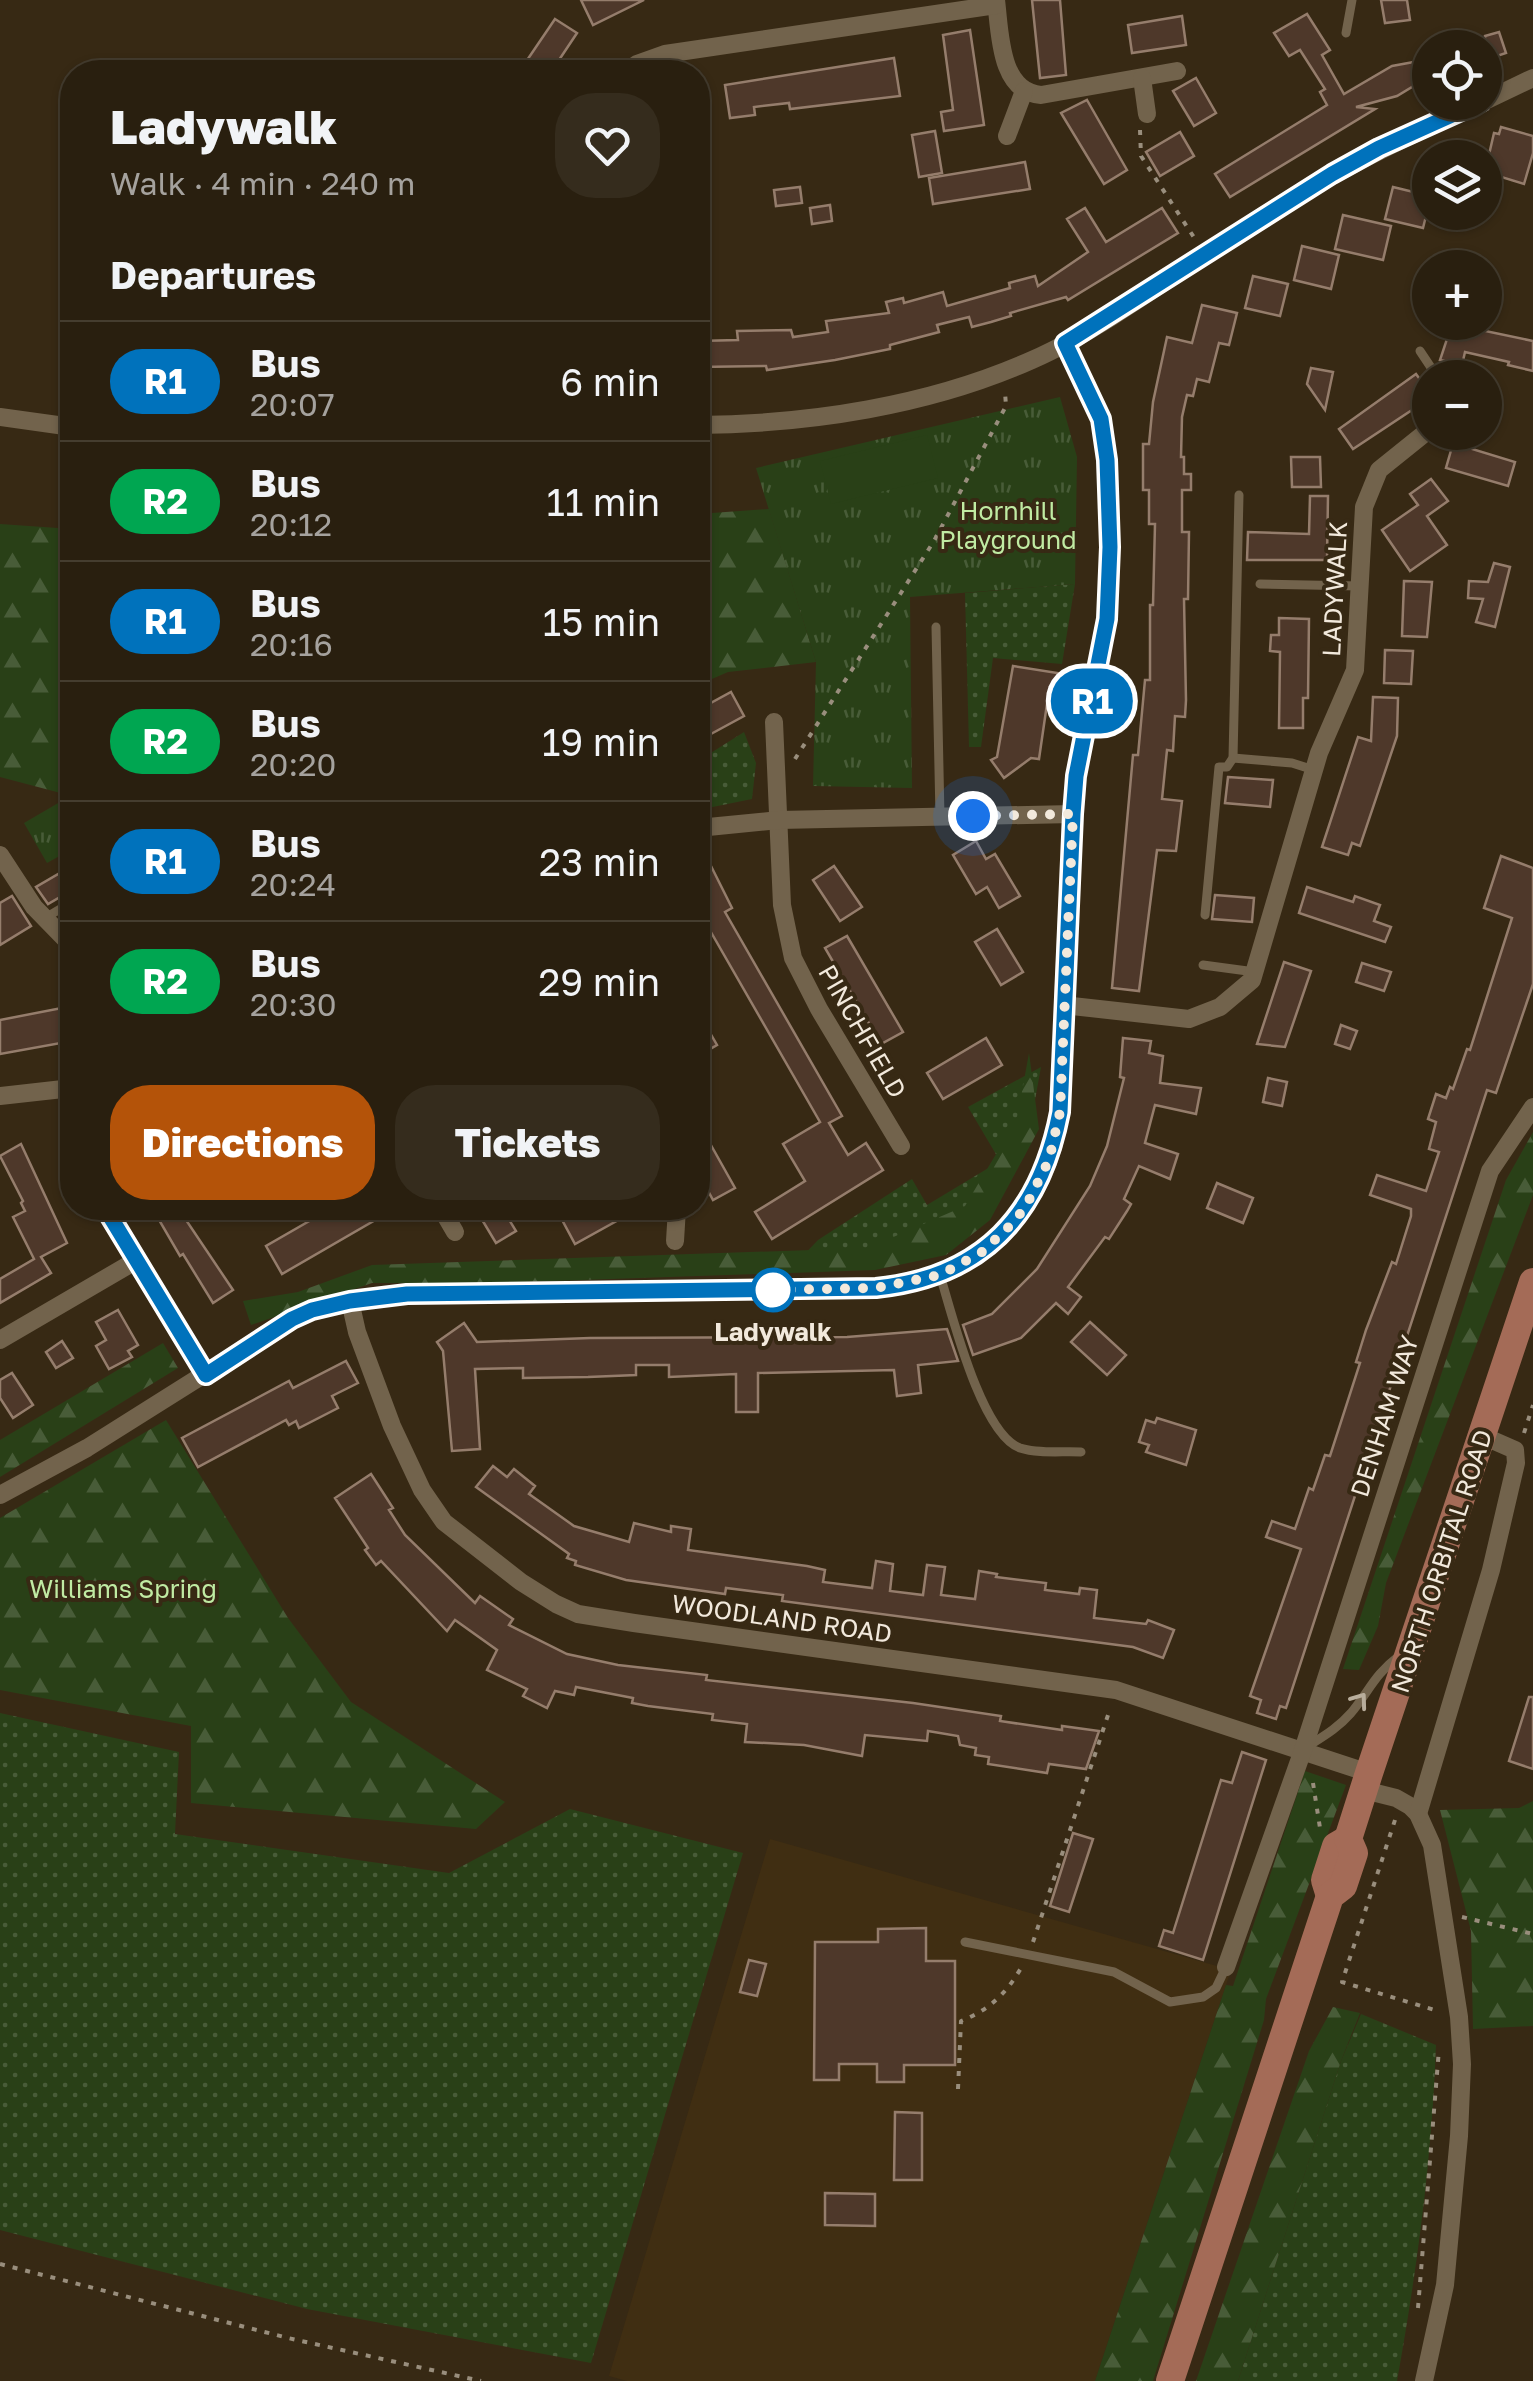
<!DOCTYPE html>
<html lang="en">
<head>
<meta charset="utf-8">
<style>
  :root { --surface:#291f0f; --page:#352c1d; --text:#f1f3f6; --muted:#a5a29e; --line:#453d2f; --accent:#b45309 }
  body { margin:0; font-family:"Golos Text",sans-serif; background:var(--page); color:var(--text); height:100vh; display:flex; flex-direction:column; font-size:38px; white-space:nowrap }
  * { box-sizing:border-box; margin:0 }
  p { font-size:32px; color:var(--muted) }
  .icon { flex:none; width:55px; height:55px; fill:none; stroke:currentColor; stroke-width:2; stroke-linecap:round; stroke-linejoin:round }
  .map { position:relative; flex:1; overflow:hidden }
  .sheet { position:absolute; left:60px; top:60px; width:650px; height:1160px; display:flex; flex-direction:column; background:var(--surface); border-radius:40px; box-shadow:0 2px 8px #0004,0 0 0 2px var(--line) }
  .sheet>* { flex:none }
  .badge { padding:0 20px; border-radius:32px; font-size:35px; line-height:65px }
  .fabs { position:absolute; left:1412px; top:30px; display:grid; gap:20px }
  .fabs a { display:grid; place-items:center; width:90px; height:90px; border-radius:50%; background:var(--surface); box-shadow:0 2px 8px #0004,0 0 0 2px var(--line); font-size:50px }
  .you { position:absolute; width:50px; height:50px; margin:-25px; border:8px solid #fff; border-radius:50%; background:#1a73e8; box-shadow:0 0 0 15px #1a73e833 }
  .map>.badge { position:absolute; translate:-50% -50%; box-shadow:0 0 0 5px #fff }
  h2 { padding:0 50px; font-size:38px; line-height:90px }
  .round { display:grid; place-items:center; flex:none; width:105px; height:105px; border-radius:40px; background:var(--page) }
  .summary { display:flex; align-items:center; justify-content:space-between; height:170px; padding:0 50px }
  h1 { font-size:48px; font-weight:800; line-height:75px }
  .action { display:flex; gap:20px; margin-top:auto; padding:20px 50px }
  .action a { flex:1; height:115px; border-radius:40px; background:var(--accent); color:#fff; font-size:40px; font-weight:800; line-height:115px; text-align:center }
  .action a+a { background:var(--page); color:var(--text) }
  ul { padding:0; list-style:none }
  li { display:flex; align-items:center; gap:30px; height:120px; padding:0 50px; border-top:2px solid var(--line) }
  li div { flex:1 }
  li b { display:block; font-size:38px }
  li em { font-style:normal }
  li .badge { min-width:110px; font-weight:700; text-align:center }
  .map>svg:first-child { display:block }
</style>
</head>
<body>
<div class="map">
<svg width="1533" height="2381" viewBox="0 0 1533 2381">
  <defs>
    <pattern id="grass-dots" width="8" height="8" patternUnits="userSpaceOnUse" patternTransform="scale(2.5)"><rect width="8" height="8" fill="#294017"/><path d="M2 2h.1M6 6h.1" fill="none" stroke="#485c38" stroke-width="1.8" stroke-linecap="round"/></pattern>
    <pattern id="forest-firs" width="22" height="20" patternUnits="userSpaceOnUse" patternTransform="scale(2.5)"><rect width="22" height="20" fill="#294017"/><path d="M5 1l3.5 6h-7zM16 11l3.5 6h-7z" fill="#485c38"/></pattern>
    <pattern id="park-tufts" width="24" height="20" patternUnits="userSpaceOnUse" patternTransform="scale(2.5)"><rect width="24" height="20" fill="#294017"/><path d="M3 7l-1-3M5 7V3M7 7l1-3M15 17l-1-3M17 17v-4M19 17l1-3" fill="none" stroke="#485c38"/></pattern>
  </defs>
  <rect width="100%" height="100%" fill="#372914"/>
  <path fill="#402e12" d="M770,1839L1231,1970L1095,2381H627L609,2376Z"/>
  <g fill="url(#grass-dots)">
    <path d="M1075,584L1062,664L993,658L981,747H969L965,593Z"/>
    <path d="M744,732L756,763L752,799L698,810V761Z"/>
    <path d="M1041,1067L1025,1155L996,1201L954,1233L797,1262L818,1240L912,1179L927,1205L1000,1161L968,1107Z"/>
    <path d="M0,1713L179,1752L175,1834L449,1873L570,1809L743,1853L591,2363L307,2309L0,2230Z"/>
    <path d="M1361,2014L1436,2045C1432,2158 1417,2270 1397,2381H1238L1341,2061Z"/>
  </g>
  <g fill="url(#forest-firs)">
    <path d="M769,509L816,662L728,672L698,685V514Z"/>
    <path d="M0,524L72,529V796L0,777Z"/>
    <path d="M1029,1053L1039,1129L990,1220L946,1255L875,1270L496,1283H372L251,1325L243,1301L298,1292L372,1265L868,1248L965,1206L1017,1119Z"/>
    <path d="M1533,1132V1195L1386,1583L1378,1626L1359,1670L1343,1669L1506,1180Z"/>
    <path d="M163,1343L178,1368L0,1477V1440Z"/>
    <path d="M166,1420L288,1618L351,1702L505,1802L476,1829L191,1803V1726L0,1690V1518Z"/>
    <path d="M1305,1771L1346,1785L1266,1999L1264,2020L1153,2381H1095L1226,1985L1233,1986Z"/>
    <path d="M1533,1801V2026L1473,2029L1471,1931L1440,1810L1519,1808Z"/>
    <path d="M1333,2007L1360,2013L1341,2061L1238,2381H1196L1309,2051Z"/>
  </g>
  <g fill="url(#park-tufts)">
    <path d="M1060,397L1077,457L1075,584L910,597L912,788L813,786L816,662L756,468Z"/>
    <path d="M72,795V849L47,863L24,823Z"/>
  </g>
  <path fill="#294017" d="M927,435L938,478L831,504L820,461Z"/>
  <g fill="#4e382a" stroke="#957d6c" stroke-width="2.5">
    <path d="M581,0H644L593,25Z"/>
    <path d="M1032,0H1060L1066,75L1040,78Z"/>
    <path d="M1381,0H1407L1410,20L1385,23Z"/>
    <path d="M1307,14L1330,50L1322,55L1344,94L1392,66L1430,59V76L1397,96L1356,107L1375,109L1230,197L1215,174L1327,105L1320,92L1325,89L1300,50L1289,56L1274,33Z"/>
    <path d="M1182,16L1186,45L1132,53L1128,25Z"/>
    <path d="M555,19L577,33L551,72H519Z"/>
    <path d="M970,30L984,125L944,131L941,112L953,110L943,35Z"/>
    <path d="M1499,32L1506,53L1485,60V36Z"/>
    <path d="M894,58L900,96L790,109L789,103L754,107L755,115L730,118L725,85Z"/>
    <path d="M1196,78L1216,113L1194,126L1173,91Z"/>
    <path d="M1087,100L1127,170L1104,184L1061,113Z"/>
    <path d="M1501,127L1533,136V153L1524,184L1485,172L1494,133L1499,134Z"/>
    <path d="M935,131L942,173L919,177L912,135Z"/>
    <path d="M1180,132L1194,156L1160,176L1146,152Z"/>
    <path d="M1025,162L1030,189L933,204L929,178Z"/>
    <path d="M800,187L802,203L776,206L774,190Z"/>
    <path d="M1393,187L1430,196V213L1427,212L1423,228L1385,219Z"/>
    <path d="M830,205L832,221L812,224L810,208Z"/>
    <path d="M1085,208L1106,242L1162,208L1178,233L1068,300L1066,297L1010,313L1011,316L991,322L972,327L969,317L937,325L939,332L890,345V349L835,360L767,370L766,366L698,367V341L738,340L737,331L791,330L793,337L828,332L826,321L889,313L886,302L903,298L904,303L943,292L947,306L1010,288L1009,283L1035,276L1038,286L1088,252L1067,219Z"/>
    <path d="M1343,215L1391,226L1383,260L1335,249Z"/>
    <path d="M1302,246L1339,255L1331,289L1294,280Z"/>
    <path d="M1253,276L1288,284L1280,316L1245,308Z"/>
    <path d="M1202,305L1237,313L1229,345L1219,343L1209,382L1197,379L1193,396L1187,395L1182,417L1181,457H1184V474H1191V490H1182V532H1189L1188,599H1184L1186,700L1185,717L1175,716L1173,751L1167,750L1162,799L1182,801L1176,851L1157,850L1139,991L1112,988L1133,755H1138L1145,680H1150V605H1153L1155,524H1149V490H1143V444H1149L1153,402L1167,337L1192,343Z"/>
    <path d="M1452,324L1533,341V371L1508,365L1509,362L1465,352L1462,365L1440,360Z"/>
    <path d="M1311,368L1333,372L1325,410L1307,384Z"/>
    <path d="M1416,374L1430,393V398L1353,449L1339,429Z"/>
    <path d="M1454,440L1473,446L1472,449L1515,462L1508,486L1446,468Z"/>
    <path d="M1291,457H1320L1321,487H1292Z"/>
    <path d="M1431,479L1448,501L1427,516L1447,545L1410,571L1382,530L1418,505L1410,494Z"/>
    <path d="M1310,496H1328L1327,560H1247L1248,532L1309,534Z"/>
    <path d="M1494,563L1510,567L1495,627L1476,622L1483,599L1468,598L1469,581L1488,582Z"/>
    <path d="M1404,581L1432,582L1427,637L1402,636Z"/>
    <path d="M1279,618L1309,619L1308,698H1303V728H1279L1280,652L1270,651L1271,635H1279Z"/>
    <path d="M1385,650L1413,651L1411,684L1384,683Z"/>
    <path d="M1013,666L1070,675L1066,699L1048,697L1039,759L1031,758L1004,778L991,760L997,757Z"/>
    <path d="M731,692L744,716L698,741V710Z"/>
    <path d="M1373,697L1398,698L1397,736L1360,846L1352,843L1348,855L1322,847L1358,737L1371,741Z"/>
    <path d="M1228,777L1273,780L1270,807L1225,803Z"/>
    <path d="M698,840L732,908L725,912L842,1116L829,1123L848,1155L866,1143L883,1170L772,1239L755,1212L805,1181L783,1144L820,1122L704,920L709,917L698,898Z"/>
    <path d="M976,841L986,859L995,854L1020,896L999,908L987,887L976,894L953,855Z"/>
    <path d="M1501,856L1533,868V984L1496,1093L1487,1090L1286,1708L1280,1706L1276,1719L1257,1713L1261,1700L1250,1696L1301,1549L1266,1537L1272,1521L1295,1529L1309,1488L1313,1490L1325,1455L1330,1456L1360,1363L1356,1362L1366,1330L1392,1262L1396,1264L1411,1216V1209L1370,1195L1377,1175L1426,1191L1439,1152L1429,1149L1436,1122L1428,1119L1436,1094L1446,1098L1450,1087L1453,1089L1467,1049L1470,1050L1512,918L1484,908Z"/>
    <path d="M72,866V890L48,904L36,887Z"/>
    <path d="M834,866L862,907L840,921L813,880Z"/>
    <path d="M1307,887L1353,902L1355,896L1380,905L1374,921L1391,927L1385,942L1299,913Z"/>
    <path d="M1215,895L1254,898L1252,922L1212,919Z"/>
    <path d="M12,896L31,926L0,945V903Z"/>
    <path d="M997,929L1023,972L1001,985L975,942Z"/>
    <path d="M847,936L903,1032L881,1044L825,948Z"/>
    <path d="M1284,962L1311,971L1285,1047L1257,1044Z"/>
    <path d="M1362,963L1391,972L1384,991L1356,982Z"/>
    <path d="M72,1006V1041L0,1054V1020Z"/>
    <path d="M698,1012L717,1045L698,1056Z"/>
    <path d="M1341,1025L1357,1031L1350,1049L1335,1044Z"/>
    <path d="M986,1038L1002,1065L943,1099L927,1073Z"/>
    <path d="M1123,1038L1151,1041L1149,1053L1163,1056L1160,1083L1201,1088L1196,1114L1155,1105L1145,1143L1178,1154L1170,1179L1139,1166L1124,1199L1131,1204L1127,1211L1109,1239L1105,1237L1068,1287L1081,1297L1068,1314L1056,1303L1021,1338L973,1355L963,1325L992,1314L1037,1269L1090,1186L1107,1146L1124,1078L1120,1077Z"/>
    <path d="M1268,1078L1287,1082L1282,1106L1263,1102Z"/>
    <path d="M698,1122L735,1188L713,1200L698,1172Z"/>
    <path d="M21,1144L67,1243L41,1257L51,1273L0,1303V1279L34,1259L13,1217L25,1211L21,1203L23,1201L0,1156Z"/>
    <path d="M1217,1183L1253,1198L1243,1223L1207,1208Z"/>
    <path d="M164,1208H178L233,1290L213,1303L183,1254L180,1256L155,1213Z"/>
    <path d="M332,1208H396L282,1274L266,1246Z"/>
    <path d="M475,1208H502L516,1231L496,1243Z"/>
    <path d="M575,1208H640L575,1244L560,1216Z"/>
    <path d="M118,1310L138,1345L128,1351L132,1357L109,1369L96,1346L106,1340L96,1322Z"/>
    <path d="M1090,1322L1126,1355L1107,1375L1071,1342Z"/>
    <path d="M464,1323L477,1342L590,1338L847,1337L947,1329L958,1361L918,1365L921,1393L897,1396L894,1370L758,1373V1412H736V1374L669,1377V1365H636V1375L588,1377L523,1378V1368L475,1369L480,1449L452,1451L443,1351L437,1342Z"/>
    <path d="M62,1341L73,1358L56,1368L46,1352Z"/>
    <path d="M346,1361L358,1383L332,1396L338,1408L299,1428L296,1421L289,1425L286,1420L198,1467L182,1438L289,1381L293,1388Z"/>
    <path d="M12,1373L33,1405L13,1418L0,1398V1380Z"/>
    <path d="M1157,1418L1196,1430L1186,1465L1146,1452L1149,1445L1139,1442L1146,1420L1155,1423Z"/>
    <path d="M493,1466L507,1477L514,1469L535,1486L529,1494L574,1526L629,1542L634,1523L671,1532V1526L691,1529L688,1550L807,1566L825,1570L823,1582L872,1588L876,1561L893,1564L890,1591L923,1595L927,1565L945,1567L941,1595L975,1599L979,1571L997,1574L996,1577L1046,1583L1045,1590L1079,1594L1080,1588L1097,1590L1094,1618L1146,1624L1148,1620L1174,1630L1163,1658L1133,1647L782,1601L783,1595L726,1588L725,1594L626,1580L575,1565L576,1561L567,1558L569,1554L476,1487Z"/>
    <path d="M371,1474L393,1508L389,1510L405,1535L475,1603L480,1596L513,1619L509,1625L567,1654L618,1665L707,1675L706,1680L913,1703L1001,1716L1000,1721L1062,1730V1726L1099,1731L1086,1769L1049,1764L1047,1773L988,1764L989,1757L975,1755L976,1748L960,1745L958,1736L928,1731L927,1741L865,1735L862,1756L804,1745L745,1742L747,1724L712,1720L713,1714L648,1706L632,1703L633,1698L576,1687L574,1695L555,1691L547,1708L523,1696L527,1689L487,1670L497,1650L455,1620L447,1631L381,1561L376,1565L365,1550L368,1548L335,1498Z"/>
    <path d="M1529,1697H1533V1769L1509,1761Z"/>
    <path d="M1242,1752L1266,1760L1203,1960L1159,1946L1164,1930L1173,1933L1221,1780L1232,1783Z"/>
    <path d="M1073,1833L1093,1839L1069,1912L1050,1906Z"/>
    <path d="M926,1928V1961H955V2065H904V2082H877V2064H839V2080H814L815,1942H878V1929Z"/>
    <path d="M749,1960L766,1964L757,1996L740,1992Z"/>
    <path d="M895,2112L922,2113V2180H894Z"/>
    <path d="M825,2193L875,2194V2226L825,2225Z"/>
  </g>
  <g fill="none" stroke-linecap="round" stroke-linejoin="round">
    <g stroke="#998e7d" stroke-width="4" stroke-dasharray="5 8" stroke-linecap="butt">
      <path d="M1140,130L1141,156L1195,239"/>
      <path d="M795,759L934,541L1006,406L1005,392"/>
      <path d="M1524,1433L1533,1405"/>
      <path d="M1313,1783L1320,1828"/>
      <path d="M1395,1820L1342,1982L1438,2011"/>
      <path d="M1462,1917L1533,1934"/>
      <path d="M1033,1942L1110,1709"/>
      <path d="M958,2089L961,2021C989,2010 1006,1994 1021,1968"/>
      <path d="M0,2264L288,2338L481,2381"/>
      <path d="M1418,2308L1439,2049"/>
    </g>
    <g stroke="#72634c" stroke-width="9">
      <path d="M1346,33L1352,0"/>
      <path d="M1420,351L1438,378"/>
      <path d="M1260,584L1359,586"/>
      <path d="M936,627L940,817"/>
      <path d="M1233,758L1292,763L1314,770"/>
      <path d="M1205,915L1219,767H1227L1233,758L1239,495"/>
      <path d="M45,918L72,902"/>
      <path d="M1203,965L1255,972"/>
      <path d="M245,1213L254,1208"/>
      <path d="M940,1275C952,1314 981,1434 1020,1448C1038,1454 1062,1451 1081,1452"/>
      <path d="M1305,1748C1322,1737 1337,1729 1351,1713C1370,1690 1374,1675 1399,1656"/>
      <path d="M965,1942L1114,1972L1170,2002L1203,1997L1216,1988L1226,1967"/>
    </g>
    <g stroke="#72634c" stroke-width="18">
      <path d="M996,0C1000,31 999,92 1041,95L1177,71"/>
      <path d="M626,72L637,64L665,54L996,5"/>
      <path d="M1142,78L1147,114"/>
      <path d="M1485,101L1533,78"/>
      <path d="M1007,136L1024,91"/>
      <path d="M0,417L72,427"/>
      <path d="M698,425C809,424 929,406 1032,360C1109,326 1187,264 1258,219C1331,173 1404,138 1481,102"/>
      <path d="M774,722L782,905L793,958L819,1009L901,1146"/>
      <path d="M698,828L779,820L1073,814"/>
      <path d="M0,855L34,907L72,946"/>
      <path d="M1063,1005L1189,1019L1220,1007L1252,980L1319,753L1355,670L1364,507L1379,470L1430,429"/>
      <path d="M0,1096L72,1088"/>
      <path d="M105,1208L206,1375"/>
      <path d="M441,1208L455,1232"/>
      <path d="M675,1241L677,1208"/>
      <path d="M350,1301L357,1332L392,1426L422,1490L444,1522L521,1582L556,1604L578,1614L634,1623L1116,1690L1369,1773"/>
      <path d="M0,1340L137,1260"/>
      <path d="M0,1495L87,1448L292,1319C329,1303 367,1298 407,1294L893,1286C985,1271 1049,1205 1060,1112C1064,1077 1062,1040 1063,1005C1066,941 1068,877 1073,814L1077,776L1107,619L1110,547L1107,460L1101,419L1065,343"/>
      <path d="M1364,1790L1396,1798L1410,1806L1418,1814L1432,1845L1459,2017L1462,2064L1459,2136L1445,2285L1424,2381"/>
      <path d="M1418,1814L1491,1570L1516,1463L1515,1450L1483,1436"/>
      <path d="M1226,1967L1303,1750L1490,1171L1533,1107"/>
    </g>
    <g stroke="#a46b57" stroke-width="28">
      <path d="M1330,1896L1325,1880L1336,1846L1348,1839"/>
      <path d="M1170,2381L1330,1896L1343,1886L1354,1853L1348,1839L1369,1773L1533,1282"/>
    </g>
  </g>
  <defs><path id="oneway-chevron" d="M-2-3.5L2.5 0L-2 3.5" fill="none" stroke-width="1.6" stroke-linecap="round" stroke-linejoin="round" transform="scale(2.5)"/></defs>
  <use stroke="#b8ad9b" href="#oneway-chevron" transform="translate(1360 1700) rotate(-54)"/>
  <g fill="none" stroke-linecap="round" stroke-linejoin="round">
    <g stroke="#fff" stroke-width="22">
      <path id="line" d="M105,1208L206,1375L292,1319L312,1310L350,1301L407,1294L876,1288C983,1277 1040,1215 1060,1112L1073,814L1076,776L1107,619L1110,547L1107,460L1101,419L1065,343L1332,174L1379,148L1481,102"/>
    </g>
    <use href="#line" stroke="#0072bc" stroke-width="15"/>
    <path stroke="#f2e9dc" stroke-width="10" stroke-dasharray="0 18" d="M773,1290L876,1288L940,1275L982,1252L1016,1220L1029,1200L1049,1160L1060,1112L1073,814L973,816"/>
  </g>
  <circle fill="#fff" stroke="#0072bc" stroke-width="5" cx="773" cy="1290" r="20"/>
  <g text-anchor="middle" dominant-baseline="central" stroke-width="8" stroke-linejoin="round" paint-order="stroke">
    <g font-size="25" fill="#c0eba3" stroke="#372914">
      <text x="1008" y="510">Hornhill<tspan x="1008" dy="29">Playground</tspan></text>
      <text x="123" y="1588">Williams Spring</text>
    </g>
    <g font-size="25" fill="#f2e9dc" stroke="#372914">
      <text transform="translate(1334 589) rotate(-87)">LADYWALK</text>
      <text transform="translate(863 1031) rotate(60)">PINCHFIELD</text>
      <text transform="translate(1384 1416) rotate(-72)">DENHAM WAY</text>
      <text transform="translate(1441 1561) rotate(-72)">NORTH ORBITAL ROAD</text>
      <text transform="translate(782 1618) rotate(8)">WOODLAND ROAD</text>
    </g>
    <g font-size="25" font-weight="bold" fill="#f2e9dc" stroke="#372914">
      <text x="773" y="1331">Ladywalk</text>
    </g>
  </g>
</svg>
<div class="fabs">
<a><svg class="icon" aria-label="locate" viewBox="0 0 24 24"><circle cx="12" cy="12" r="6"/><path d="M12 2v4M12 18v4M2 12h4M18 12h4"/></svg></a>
<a><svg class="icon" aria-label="layers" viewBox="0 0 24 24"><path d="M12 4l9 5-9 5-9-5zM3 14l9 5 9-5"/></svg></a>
<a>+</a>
<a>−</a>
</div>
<div class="you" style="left:973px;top:816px"></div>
<b class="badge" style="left:1092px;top:701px;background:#0072bc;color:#fff">R1</b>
<section class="sheet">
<div class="summary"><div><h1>Ladywalk</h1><p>Walk · 4 min · 240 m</p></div><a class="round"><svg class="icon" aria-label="heart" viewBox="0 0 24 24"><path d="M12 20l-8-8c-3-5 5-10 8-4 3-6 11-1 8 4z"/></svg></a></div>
<h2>Departures</h2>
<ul>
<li><span class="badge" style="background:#0072bc;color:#fff">R1</span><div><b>Bus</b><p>20:07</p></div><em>6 min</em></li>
<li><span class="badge" style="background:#00a651;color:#fff">R2</span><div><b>Bus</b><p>20:12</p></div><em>11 min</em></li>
<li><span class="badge" style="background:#0072bc;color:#fff">R1</span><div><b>Bus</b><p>20:16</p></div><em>15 min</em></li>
<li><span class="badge" style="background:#00a651;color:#fff">R2</span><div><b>Bus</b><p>20:20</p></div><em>19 min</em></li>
<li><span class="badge" style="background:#0072bc;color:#fff">R1</span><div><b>Bus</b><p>20:24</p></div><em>23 min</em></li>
<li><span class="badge" style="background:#00a651;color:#fff">R2</span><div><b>Bus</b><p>20:30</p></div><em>29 min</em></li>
</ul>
<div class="action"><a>Directions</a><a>Tickets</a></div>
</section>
</div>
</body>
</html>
